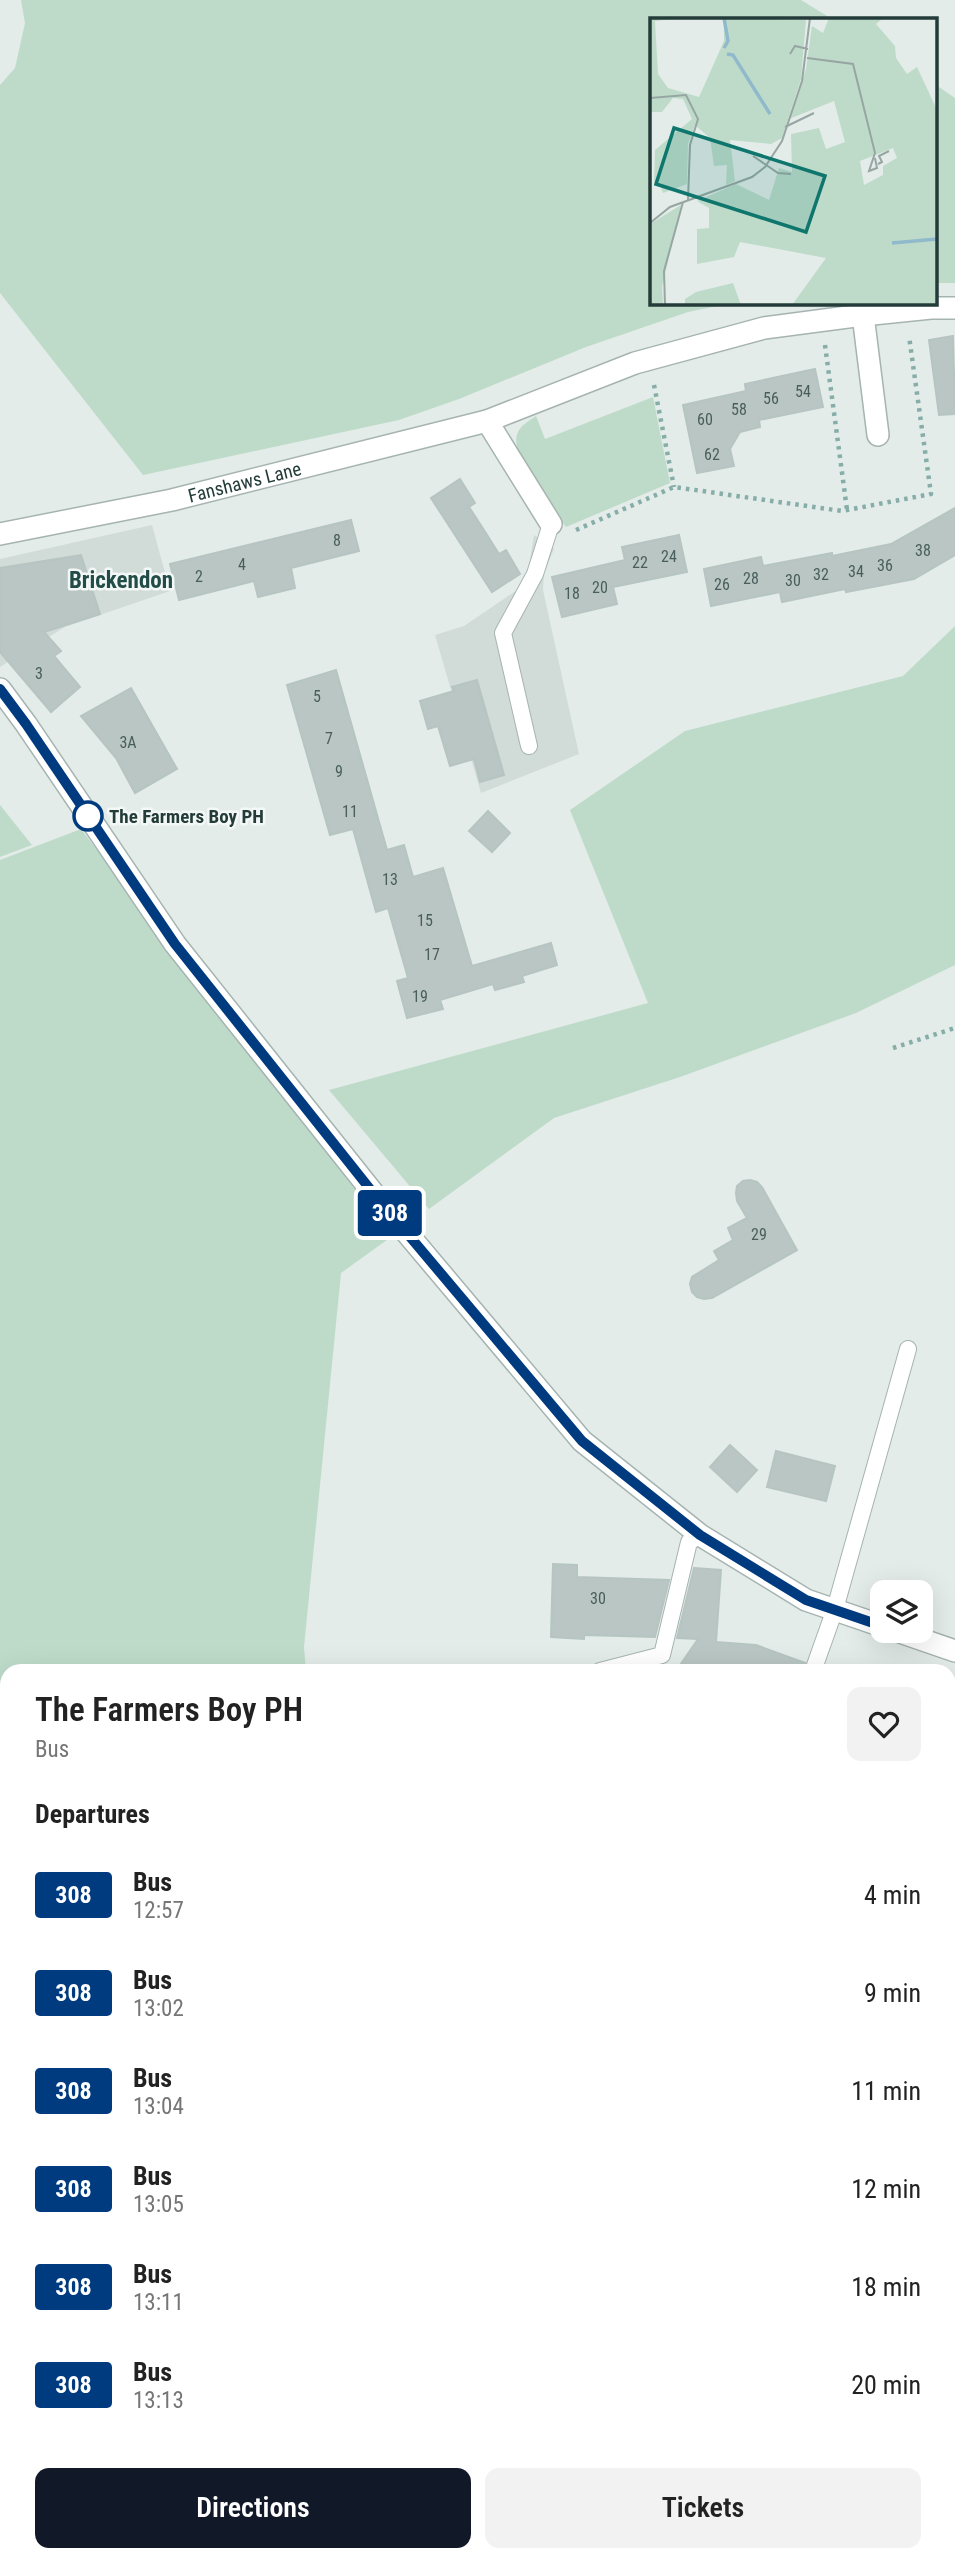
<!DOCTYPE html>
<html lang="en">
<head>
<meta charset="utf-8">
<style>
  :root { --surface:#fff; --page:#f2f2f2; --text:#222; --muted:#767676; --accent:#111827 }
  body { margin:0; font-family:"Roboto Condensed",sans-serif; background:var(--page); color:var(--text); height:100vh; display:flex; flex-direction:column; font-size:26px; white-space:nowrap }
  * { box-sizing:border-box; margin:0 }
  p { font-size:23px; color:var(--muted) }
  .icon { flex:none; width:38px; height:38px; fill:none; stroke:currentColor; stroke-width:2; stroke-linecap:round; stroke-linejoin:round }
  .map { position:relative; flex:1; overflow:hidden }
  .details { position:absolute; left:0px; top:1664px; width:956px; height:898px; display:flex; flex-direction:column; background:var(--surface); border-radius:21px 21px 0 0; box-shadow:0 7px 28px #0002 }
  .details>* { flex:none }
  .badge { padding:0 14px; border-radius:5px; font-size:24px; line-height:46px }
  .controls { position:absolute; left:870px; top:1580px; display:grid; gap:14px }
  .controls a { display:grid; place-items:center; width:63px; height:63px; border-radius:14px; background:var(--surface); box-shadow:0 7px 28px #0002; font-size:35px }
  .map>.badge { position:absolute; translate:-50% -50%; box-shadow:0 0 0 4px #fff }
  h2 { padding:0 35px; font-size:26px; line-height:63px }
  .round { display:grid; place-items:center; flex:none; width:74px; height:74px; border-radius:14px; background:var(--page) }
  .headline { display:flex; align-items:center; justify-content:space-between; height:119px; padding:0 35px }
  h1 { font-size:33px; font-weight:600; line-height:52px }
  .primary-button { display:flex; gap:14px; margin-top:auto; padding:14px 35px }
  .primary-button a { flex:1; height:80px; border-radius:14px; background:var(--accent); color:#fff; font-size:28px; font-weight:600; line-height:80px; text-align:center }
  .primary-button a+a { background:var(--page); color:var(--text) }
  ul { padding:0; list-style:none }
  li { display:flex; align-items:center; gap:21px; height:98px; padding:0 35px }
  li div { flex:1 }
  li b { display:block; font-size:26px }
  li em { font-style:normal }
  li .badge { min-width:77px; font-weight:700; text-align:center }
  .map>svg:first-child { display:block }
</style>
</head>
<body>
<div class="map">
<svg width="955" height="2561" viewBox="0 0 955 2561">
  <rect width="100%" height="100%" fill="#e3ece9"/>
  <g fill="#d1dbd8">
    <path d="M152,525L170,591L65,627L0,667V559Z"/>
    <path d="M534,535L554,549L544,573L543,590L579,754L481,793L435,635L464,626L520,588L527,578Z"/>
  </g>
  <g fill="#bedbca">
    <path d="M21,0H801L832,19H652V303H732L688,312L586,347L459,399L399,420L143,475L0,293V85L15,68L25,23Z"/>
    <path d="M936,85L955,98V283H936Z"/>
    <path d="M653,397L670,483L566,527C554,509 510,456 517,435C519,426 529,421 536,416L545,439Z"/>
    <path d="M955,626V965L856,1013L680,1077L554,1118L429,1209L329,1090L648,1003L570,810L685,731L903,676Z"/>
    <path d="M0,805L32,845L0,857Z"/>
    <path d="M81,829L391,1237L341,1273L304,1647L306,1671H7V2555H948V2001L955,1998V2561H0V860Z"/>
  </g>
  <g fill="#b9c6c3" stroke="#b6c5c1" stroke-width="2">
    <path d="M953,336L955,414L939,415L929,340Z"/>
    <path d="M815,369L823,407L759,420L760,427L740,432L730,449L734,466L697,473L683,405L746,391L745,384Z"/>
    <path d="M460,479L475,503L469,507L484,530L499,554L506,550L520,574L492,592L431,498Z"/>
    <path d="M955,508V555L914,579L846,592L845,589L782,602L780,592L711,606L704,569L761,557L763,566L832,553V556L891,544Z"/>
    <path d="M351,520L359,551L291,568L295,588L258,597L254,581L179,600L170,564Z"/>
    <path d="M679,535L687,572L613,587L617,604L562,617L552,577L625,560L622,547Z"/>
    <path d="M81,555L100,614L44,632L61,651L54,656L80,687L51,712L0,652V568Z"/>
    <path d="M336,670L387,850L404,845L413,877L443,868L472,966L551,943L557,965L522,976L524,982L495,990L493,984L440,1000L443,1009L407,1018L397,981L408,978L388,908L376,912L353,829L330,835L287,685Z"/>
    <path d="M477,680L504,775L480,782L474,759L450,766L438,726L428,729L420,701L454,691L452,687Z"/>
    <path d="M131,688L177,769L135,793L116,758L81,716Z"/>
    <path d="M488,811L510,833L492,852L469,831Z"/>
    <path d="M750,1180L757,1182L762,1187L797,1250L712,1298L704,1299L697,1297L692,1292L690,1284L692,1277L719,1260L714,1251L733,1240L728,1228L747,1218L737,1201L736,1193L737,1186L743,1181Z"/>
    <path d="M730,1445L757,1470L737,1492L710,1467Z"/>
    <path d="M776,1451L835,1466L826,1501L767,1487Z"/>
    <path d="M553,1564L577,1565V1577L669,1580L655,1637L584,1635V1639L551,1637Z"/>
    <path d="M694,1568L721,1570L716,1642L756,1645L805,1663L803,1671H676L698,1639L677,1638Z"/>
  </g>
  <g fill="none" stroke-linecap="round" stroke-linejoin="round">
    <g stroke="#a6b4b1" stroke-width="18">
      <g id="service">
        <path d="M529,746L503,633L535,574L551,524"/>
        <path d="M600,1671L662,1655L689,1542L700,1535"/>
        <path d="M813,1671L835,1609L908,1349"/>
      </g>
    </g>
    <g stroke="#a6b4b1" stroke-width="24">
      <g id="minor">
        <path d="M863,315L878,435"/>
        <path d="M487,421L551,524"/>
        <path id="s1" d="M0,534L172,500L487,421L635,363L764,328L863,315L931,308H955"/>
      </g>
    </g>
    <g stroke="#a6b4b1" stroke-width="24">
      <g id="tertiary">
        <path d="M0,689L26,724L175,944L374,1194L582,1441L700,1535L806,1600L882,1626"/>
        <path d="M897,1631L955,1651"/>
      </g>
    </g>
    <g stroke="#86ada7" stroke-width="4.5" stroke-dasharray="3.5 5" stroke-linecap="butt">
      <path d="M825,345L847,510"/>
      <path d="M654,385L674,487"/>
      <path d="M576,530L674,487L842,511L931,494L909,336"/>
      <path d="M893,1048L955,1028"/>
    </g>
    <use href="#service" stroke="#fff" stroke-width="16"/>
    <use href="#minor" stroke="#fff" stroke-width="21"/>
    <use href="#tertiary" stroke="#fff" stroke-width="21"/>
  </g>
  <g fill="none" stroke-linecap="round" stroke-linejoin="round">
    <g stroke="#fff" stroke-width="16">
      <path id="line" d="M0,689L26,724L175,944L374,1194L582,1441L700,1535L806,1600L882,1626"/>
    </g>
    <use href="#line" stroke="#003b80" stroke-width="10"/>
  </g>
  <circle fill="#fff" stroke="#003b80" stroke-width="3.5" cx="88" cy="816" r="14"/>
  <g text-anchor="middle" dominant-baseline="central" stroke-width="5" stroke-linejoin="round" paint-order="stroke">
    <g font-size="16" fill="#495e5c">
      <text x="803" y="391">54</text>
      <text x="771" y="398">56</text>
      <text x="739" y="409">58</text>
      <text x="705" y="419">60</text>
      <text x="712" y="454">62</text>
      <text x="337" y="540">8</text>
      <text x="923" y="550">38</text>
      <text x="669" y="556">24</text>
      <text x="640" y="562">22</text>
      <text x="242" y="564">4</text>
      <text x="885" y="565">36</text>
      <text x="856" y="571">34</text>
      <text x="821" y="574">32</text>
      <text x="199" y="576">2</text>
      <text x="751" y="578">28</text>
      <text x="793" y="580">30</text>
      <text x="722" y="584">26</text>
      <text x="600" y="587">20</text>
      <text x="572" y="593">18</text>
      <text x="39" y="673">3</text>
      <text x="317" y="696">5</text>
      <text x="329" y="738">7</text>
      <text x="128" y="742">3A</text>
      <text x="339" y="771">9</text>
      <text x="350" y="811">11</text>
      <text x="390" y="879">13</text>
      <text x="425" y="920">15</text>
      <text x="432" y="954">17</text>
      <text x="420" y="996">19</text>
      <text x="759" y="1234">29</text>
      <text x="598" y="1598">30</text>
    </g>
    <g font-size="19" fill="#243c39" stroke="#f3f8f7">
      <text stroke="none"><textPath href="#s1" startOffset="250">Fanshaws Lane</textPath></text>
    </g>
    <g font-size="19" font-weight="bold" fill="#243c39" stroke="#f3f8f7" text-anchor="start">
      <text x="109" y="816">The Farmers Boy PH</text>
    </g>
    <g font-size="23" font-weight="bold" fill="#224c48" stroke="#f3f8f7">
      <text x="121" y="580">Brickendon</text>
    </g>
  </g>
  <g transform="translate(650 18)">
    <rect width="287" height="287" fill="#e3ece9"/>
    <path d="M0,0L24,1L5,3L8,56L18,70L49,79L74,23V0L156,2L151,61L132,120L121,126L80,122L85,163L76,167L77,147L64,148L60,120L45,107L38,126L37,166L13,175L10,166L4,164L5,132L42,101L33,81L23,80L12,94H0ZM179,0H233L226,6L245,28L246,40L257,56L267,49L287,92V287H142L176,240L90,224L84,239L47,246V211L59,210V190L47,183L86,166L119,182L129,150L142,154L141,116L169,110L176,131L195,124L184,83L139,101L156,51L162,8L173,15ZM243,130L247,140L233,148V157L214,167L210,143ZM31,187L12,269L13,287H0V206ZM83,265L91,287H35V281L46,274Z" fill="#bedbca" fill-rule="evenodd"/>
    <path fill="none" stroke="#90b9cc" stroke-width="3.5" d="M74,0L78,23L74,30M77,36L83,37L120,96M242,225L287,221"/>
    <path fill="none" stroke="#97a6a3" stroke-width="2" d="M140,36L145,28L158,31M157,40L203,46L225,135L219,153L227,150L225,140M0,80L36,77L48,101L40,127L38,182M135,109L164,95M103,138L128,155L141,156M228,146L232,144L229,138L239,133M0,205L20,189L102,159L115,149L132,123L152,63L160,0M15,287L14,253L33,184"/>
    <path fill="#0f766e" fill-opacity="0.15" stroke="#0f766e" stroke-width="3.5" d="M24,110L175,158L156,214L6,166Z"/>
    <rect width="287" height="287" fill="none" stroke="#243c39" stroke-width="3.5"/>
  </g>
</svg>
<div class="controls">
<a><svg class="icon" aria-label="layers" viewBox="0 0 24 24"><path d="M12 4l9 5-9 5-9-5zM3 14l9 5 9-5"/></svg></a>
</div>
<b class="badge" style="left:390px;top:1213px;background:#003b80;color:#fff">308</b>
<section class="details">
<div class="headline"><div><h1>The Farmers Boy PH</h1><p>Bus</p></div><a class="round"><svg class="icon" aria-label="heart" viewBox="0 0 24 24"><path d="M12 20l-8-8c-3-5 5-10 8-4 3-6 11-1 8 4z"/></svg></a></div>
<h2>Departures</h2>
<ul>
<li><span class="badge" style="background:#003b80;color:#fff">308</span><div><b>Bus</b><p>12:57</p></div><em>4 min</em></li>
<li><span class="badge" style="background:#003b80;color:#fff">308</span><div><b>Bus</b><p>13:02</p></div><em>9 min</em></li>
<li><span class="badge" style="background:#003b80;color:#fff">308</span><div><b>Bus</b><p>13:04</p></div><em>11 min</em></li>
<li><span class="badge" style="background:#003b80;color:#fff">308</span><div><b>Bus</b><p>13:05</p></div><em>12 min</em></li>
<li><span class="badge" style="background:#003b80;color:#fff">308</span><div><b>Bus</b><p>13:11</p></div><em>18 min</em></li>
<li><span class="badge" style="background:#003b80;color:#fff">308</span><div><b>Bus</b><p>13:13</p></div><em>20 min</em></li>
</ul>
<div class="primary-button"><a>Directions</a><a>Tickets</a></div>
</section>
</div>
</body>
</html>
